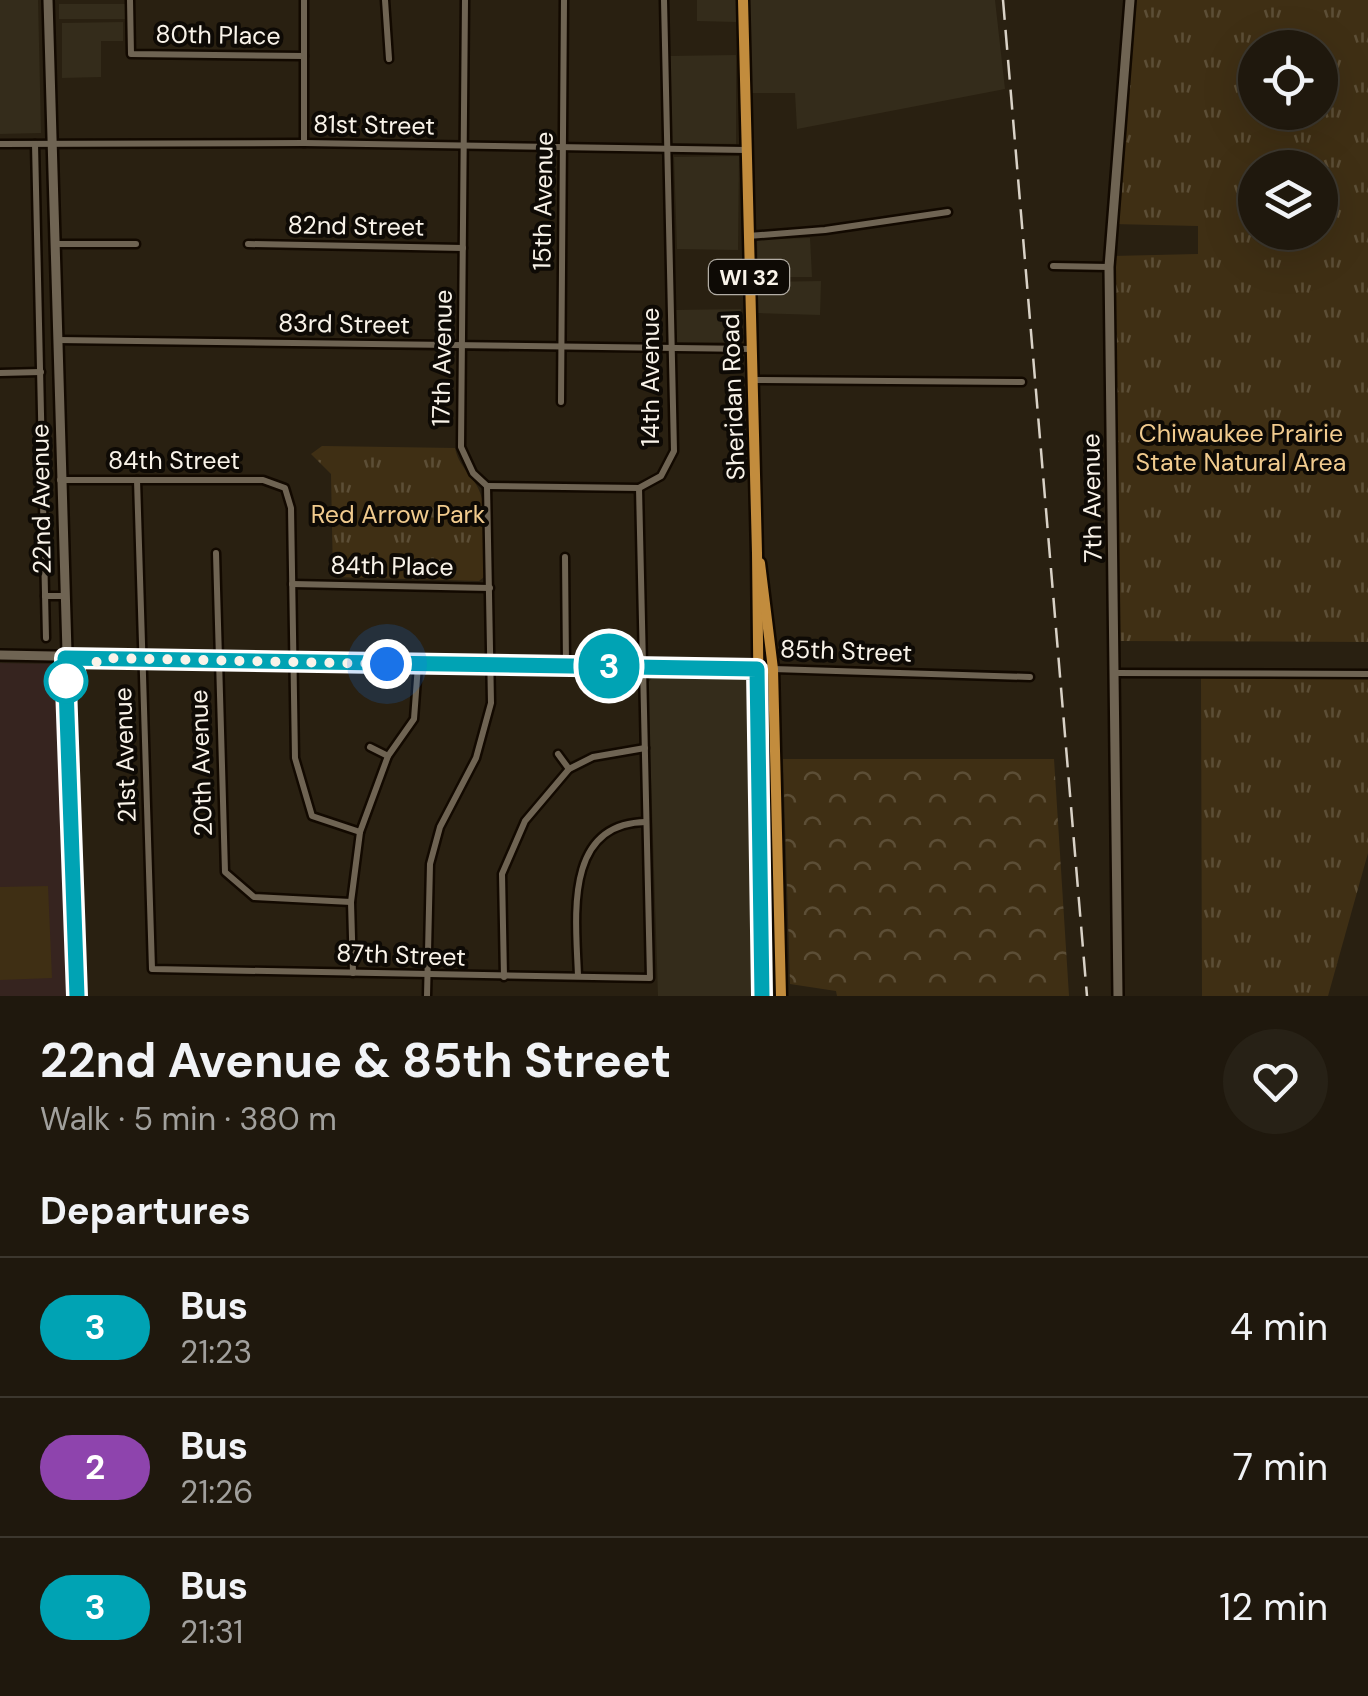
<!DOCTYPE html>
<html lang="en">
<head>
<meta charset="utf-8">
<style>
  :root { --surface:#1f180d; --page:#272116; --text:#f1f3f6; --muted:#a1a09d; --line:#3c372e }
  body { margin:0; font-family:"DM Sans",sans-serif; background:var(--page); color:var(--text); height:100vh; display:flex; flex-direction:column; font-size:38px; white-space:nowrap }
  * { box-sizing:border-box; margin:0 }
  p { font-size:32px; color:var(--muted) }
  .icon { flex:none; width:55px; height:55px; fill:none; stroke:currentColor; stroke-width:2; stroke-linecap:round; stroke-linejoin:round }
  .map { position:relative; height:996px; overflow:hidden }
  .details { display:flex; flex-direction:column; background:var(--surface); flex:1 }
  .details>* { flex:none }
  .badge { padding:0 20px; border-radius:32px; font-size:35px; line-height:65px }
  .tools { position:absolute; left:1238px; top:30px; display:grid; gap:20px }
  .tools a { display:grid; place-items:center; width:100px; height:100px; border-radius:50%; background:var(--surface); box-shadow:0 10px 40px #0002,0 0 0 2px var(--line); font-size:50px }
  .you { position:absolute; width:50px; height:50px; margin:-25px; border:8px solid #fff; border-radius:50%; background:#1a73e8; box-shadow:0 0 0 15px #1a73e833 }
  .map>.badge { position:absolute; translate:-50% -50%; box-shadow:0 0 0 5px #fff }
  h2 { padding:0 40px; font-size:38px; line-height:90px }
  .round { display:grid; place-items:center; flex:none; width:105px; height:105px; border-radius:52px; background:var(--page) }
  .summary { display:flex; align-items:center; justify-content:space-between; height:170px; padding:0 40px }
  h1 { font-size:48px; font-weight:700; line-height:75px }
  ul { padding:0; list-style:none }
  li { display:flex; align-items:center; gap:30px; height:140px; padding:0 40px; border-top:2px solid var(--line) }
  li div { flex:1 }
  li b { display:block; font-size:38px }
  li em { font-style:normal }
  li .badge { min-width:110px; font-weight:700; text-align:center }
  .map>svg:first-child { display:block }
</style>
</head>
<body>
<div class="map">
<svg width="1368" height="996" viewBox="0 0 1368 996">
  <defs>
    <pattern id="forest-crowns" width="20" height="18" patternUnits="userSpaceOnUse" patternTransform="scale(2.5)"><rect width="20" height="18" fill="#3f2f14"/><path d="M2 6a3 3 0 1 1 6 0M12 15a3 3 0 1 1 6 0" fill="none" stroke="#5c4e36"/></pattern>
    <pattern id="park-tufts" width="24" height="20" patternUnits="userSpaceOnUse" patternTransform="scale(2.5)"><rect width="24" height="20" fill="#3f2f14"/><path d="M3 7l-1-3M5 7V3M7 7l1-3M15 17l-1-3M17 17v-4M19 17l1-3" fill="none" stroke="#5c4e36"/></pattern>
  </defs>
  <rect width="100%" height="100%" fill="#292011"/>
  <g fill="#342c1b">
    <path d="M0,0H38L41,133L0,134Z"/>
    <path d="M697,0H736V22L697,21Z"/>
    <path d="M749,0H995L1005,89L797,129L795,93H751Z"/>
    <rect x="59" y="4" width="67" height="15"/>
    <path d="M123,22V41H101V77L62,78V23Z"/>
    <path d="M736,55V144L672,143L670,56Z"/>
    <path d="M739,156L738,250L677,249L674,157Z"/>
    <path d="M810,238L812,277H758L757,239Z"/>
    <path d="M821,281L820,315L758,313V282Z"/>
    <path d="M741,309L742,342H677L675,310Z"/>
    <path d="M655,674L743,675L751,682L758,996H658L648,683Z"/>
  </g>
  <path fill="#36241f" d="M0,663L53,664L58,670L66,996H0Z"/>
  <path fill="url(#forest-crowns)" d="M783,759H1054L1069,996H837L836,991L790,984Z"/>
  <g fill="url(#park-tufts)" fill-rule="evenodd">
    <path d="M1133,0H1368V642L1117,641L1113,256L1198,254V226L1114,224ZM1255,48H1320V112H1255ZM1255,168H1320V232H1255Z"/>
    <path d="M322,446L455,448C459,467 470,472 478,488C490,511 484,552 484,577L479,581L333,577L331,474L311,454Z"/>
    <path d="M1201,678L1368,679V853L1328,996H1202Z"/>
  </g>
  <path fill="#3f2f14" d="M48,886L52,978L0,980V887Z"/>
  <g fill="none" stroke-linecap="round" stroke-linejoin="round">
    <g stroke="#120900" stroke-width="11">
      <g id="street">
        <path d="M130,0L131,54L304,56"/>
        <path d="M385,0L389,59"/>
        <path d="M304,143V0"/>
        <path d="M0,144L304,143L746,150"/>
        <path d="M35,144L46,638"/>
        <path d="M748,236L825,230L948,212"/>
        <path d="M55,244H136"/>
        <path d="M248,244L463,248"/>
        <path d="M1053,266L1109,267"/>
        <path d="M57,340L751,349"/>
        <path d="M0,373L41,372"/>
        <path d="M753,380L1022,382"/>
        <path d="M561,402L564,0"/>
        <path d="M60,480H263L285,488L291,508L295,758L312,816L360,832"/>
        <path d="M137,480L152,969L650,978L639,488"/>
        <path d="M487,486L639,488L661,476L674,451L664,0"/>
        <path d="M216,553L225,872L254,897L351,902"/>
        <path d="M565,557L566,665"/>
        <path d="M292,584L490,588"/>
        <path d="M45,596H63"/>
        <path d="M773,669L1030,677"/>
        <path d="M1114,673L1368,674"/>
        <path d="M370,747L388,756"/>
        <path d="M558,754L569,769"/>
        <path d="M353,973L351,902L360,832L388,756L414,719L418,665"/>
        <path d="M578,976C576,918 563,823 646,822"/>
        <path d="M504,977L502,874L525,821L569,769L593,757L645,748"/>
        <path d="M427,996L430,864L440,827L476,758L491,703L487,486L473,473L461,447L465,0"/>
      </g>
    </g>
    <g stroke="#120900" stroke-width="14">
      <g id="secondary">
        <path d="M48,0L77,996"/>
        <path d="M0,655L773,669"/>
        <path d="M1118,996L1109,267L1130,0"/>
      </g>
    </g>
    <g stroke="#120900" stroke-width="15">
      <g id="primary">
        <path d="M743,0L757,553L762,996"/>
        <path d="M760,563L773,669L781,996"/>
      </g>
    </g>
    <use href="#street" stroke="#6f6453" stroke-width="6"/>
    <use href="#secondary" stroke="#6f6453" stroke-width="9"/>
    <use href="#primary" stroke="#c28c3d" stroke-width="10"/>
    <path stroke="#d9d2c7" stroke-width="2.5" stroke-dasharray="20 10" stroke-linecap="butt" d="M1003,0L1087,996"/>
  </g>
  <g fill="none" stroke-linecap="round" stroke-linejoin="round">
    <g stroke="#fff" stroke-width="22">
      <path id="line" d="M77,996L65,658L757,669L762,996"/>
    </g>
    <use href="#line" stroke="#00a3b4" stroke-width="15"/>
    <path stroke="#f9f3e9" stroke-width="10" stroke-dasharray="0 18" d="M66,681L103,658L387,664"/>
  </g>
  <circle fill="#fff" stroke="#00a3b4" stroke-width="5" cx="66" cy="681" r="20"/>
  <g text-anchor="middle" dominant-baseline="central" stroke-width="8" stroke-linejoin="round" paint-order="stroke">
    <rect fill="#0e0a05" stroke="#b2ada5" stroke-width="2.5" x="709" y="260" width="80" height="34" rx="8"/>
    <g font-size="22" font-weight="bold" fill="#f9f3e9">
      <text x="749" y="277">WI 32</text>
    </g>
    <g font-size="25" fill="#f9f3e9" stroke="#0e0a05">
      <text transform="translate(218 35) rotate(1)">80th Place</text>
      <text transform="translate(374 125) rotate(1)">81st Street</text>
      <text transform="translate(543 201) rotate(-89)">15th Avenue</text>
      <text transform="translate(356 226) rotate(1)">82nd Street</text>
      <text transform="translate(344 324) rotate(1)">83rd Street</text>
      <text transform="translate(442 358) rotate(-89)">17th Avenue</text>
      <text transform="translate(650 377) rotate(-90)">14th Avenue</text>
      <text transform="translate(733 397) rotate(-92)">Sheridan Road</text>
      <text x="174" y="460">84th Street</text>
      <text transform="translate(1092 498) rotate(-91)">7th Avenue</text>
      <text transform="translate(41 499) rotate(-91)">22nd Avenue</text>
      <text transform="translate(392 566) rotate(1)">84th Place</text>
      <text transform="translate(846 651) rotate(2)">85th Street</text>
      <text transform="translate(125 755) rotate(-92)">21st Avenue</text>
      <text transform="translate(201 763) rotate(-92)">20th Avenue</text>
      <text transform="translate(401 955) rotate(2)">87th Street</text>
    </g>
    <g font-size="25" fill="#f1cb8e" stroke="#0e0a05">
      <text x="1241" y="433">Chiwaukee Prairie<tspan x="1241" dy="29">State Natural Area</tspan></text>
      <text x="398" y="514">Red Arrow Park</text>
    </g>
  </g>
</svg>
<div class="tools">
<a><svg class="icon" aria-label="locate" viewBox="0 0 24 24"><circle cx="12" cy="12" r="6"/><path d="M12 2v4M12 18v4M2 12h4M18 12h4"/></svg></a>
<a><svg class="icon" aria-label="layers" viewBox="0 0 24 24"><path d="M12 4l9 5-9 5-9-5zM3 14l9 5 9-5"/></svg></a>
</div>
<div class="you" style="left:387px;top:664px"></div>
<b class="badge" style="left:609px;top:666px;background:#00a3b4;color:#fff">3</b>
</div>
<section class="details">
<div class="summary"><div><h1>22nd Avenue &amp; 85th Street</h1><p>Walk · 5 min · 380 m</p></div><a class="round"><svg class="icon" aria-label="heart" viewBox="0 0 24 24"><path d="M12 20l-8-8c-3-5 5-10 8-4 3-6 11-1 8 4z"/></svg></a></div>
<h2>Departures</h2>
<ul>
<li><span class="badge" style="background:#00a3b4;color:#fff">3</span><div><b>Bus</b><p>21:23</p></div><em>4 min</em></li>
<li><span class="badge" style="background:#8e44ad;color:#fff">2</span><div><b>Bus</b><p>21:26</p></div><em>7 min</em></li>
<li><span class="badge" style="background:#00a3b4;color:#fff">3</span><div><b>Bus</b><p>21:31</p></div><em>12 min</em></li>
</ul>
</section>
</body>
</html>
